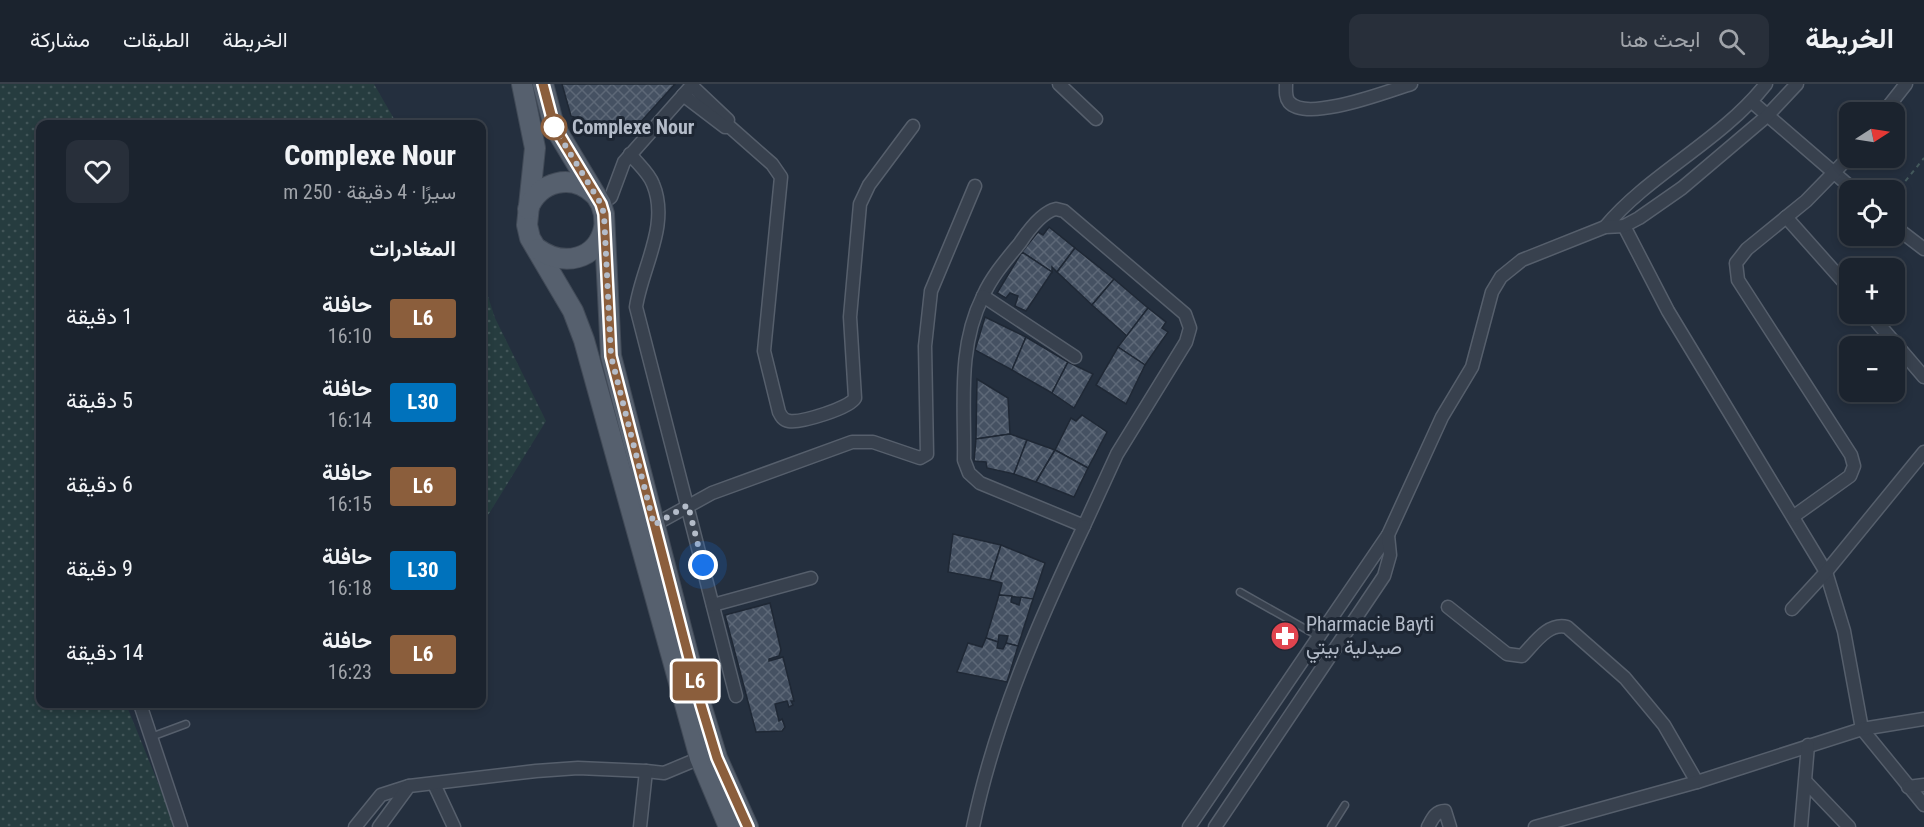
<!DOCTYPE html>
<html lang="ar">
<head>
<meta charset="utf-8">
<style>
  :root { --surface:#1b232e; --page:#282f3a; --text:#f1f3f6; --muted:#a0a4aa; --line:#39404a }
  body { margin:0; font-family:"Roboto Condensed",Vazirmatn,sans-serif; background:var(--page); color:var(--text); direction:rtl; height:100vh; display:flex; flex-direction:column; font-size:22px; white-space:nowrap }
  * { box-sizing:border-box; margin:0 }
  p { font-size:20px; color:var(--muted) }
  .icon { flex:none; width:33px; height:33px; fill:none; stroke:currentColor; stroke-width:2; stroke-linecap:round; stroke-linejoin:round }
  .map { position:relative; flex:1; overflow:hidden; direction:ltr }
  .panel { position:absolute; left:36px; top:36px; width:450px; height:588px; display:flex; flex-direction:column; background:var(--surface); border-radius:12px; box-shadow:0 3px 9px #0003,0 0 0 2px var(--line); direction:rtl }
  .panel>* { flex:none }
  .badge { padding:0 12px; border-radius:4px; font-size:21px; line-height:39px }
  .needle { width:39px; rotate:78deg }
  .controls { position:absolute; left:1839px; top:18px; display:grid; gap:12px }
  .controls a { display:grid; place-items:center; width:66px; height:66px; border-radius:12px; background:var(--surface); box-shadow:0 3px 9px #0003,0 0 0 2px var(--line); font-size:30px }
  .you { position:absolute; width:30px; height:30px; margin:-15px; border:4px solid #fff; border-radius:50%; background:#1a73e8; box-shadow:0 0 0 9px #1a73e833 }
  .map>.badge { position:absolute; translate:-50% -50%; box-shadow:0 0 0 3px #fff }
  h2 { padding:0 30px; font-size:22px; line-height:54px }
  .round { display:grid; place-items:center; flex:none; width:63px; height:63px; border-radius:12px; background:var(--page) }
  .headline { display:flex; align-items:center; justify-content:space-between; height:102px; padding:0 30px }
  h1 { font-size:28px; font-weight:800; line-height:45px }
  ul { padding:0; list-style:none }
  li { display:flex; align-items:center; gap:18px; height:84px; padding:0 30px }
  li div { flex:1 }
  li b { display:block; font-size:22px }
  li em { font-style:normal }
  li .badge { min-width:66px; font-weight:700; text-align:center }
  header { display:flex; align-items:center; gap:36px; box-sizing:border-box; height:84px; padding:0 30px; background:var(--surface); border-bottom:2px solid var(--line) }
  header strong { font-size:28px }
  nav { display:flex; gap:33px; margin-inline-start:auto; font-size:21px }
  .search { width:420px; height:54px; background:var(--page); display:flex; align-items:center; gap:15px; box-sizing:border-box; padding:0 21px; border-radius:12px; color:var(--muted); font-size:22px }
  .map>svg:first-child { display:block }
</style>
</head>
<body>
<header>
<strong>الخريطة</strong>
<div class="search"><svg class="icon" aria-label="search" viewBox="0 0 24 24"><circle cx="10" cy="10" r="6"/><path d="M15 15l6 6"/></svg>ابحث هنا</div>
<nav><a>الخريطة</a><a>الطبقات</a><a>مشاركة</a></nav>
</header>
<div class="map">
<svg width="1924" height="743" viewBox="0 0 1924 743">
  <defs>
    <pattern id="green-dots" width="8" height="8" patternUnits="userSpaceOnUse" patternTransform="scale(1.5)"><rect width="8" height="8" fill="#263c3f"/><path d="M2 2h.1M6 6h.1" fill="none" stroke="#435659" stroke-width="1.8" stroke-linecap="round"/></pattern>
    <pattern id="building-cross-hatch" width="8" height="8" patternUnits="userSpaceOnUse" patternTransform="scale(1.5)"><rect width="8" height="8" fill="#455162"/><path d="M0 0l8 8M0 8l8-8" fill="none" stroke="#5d6877"/></pattern>
  </defs>
  <rect width="100%" height="100%" fill="#242f3e"/>
  <g fill="url(#green-dots)">
    <path d="M0,0H374L397,40H40V620H126L176,743H0Z"/>
    <path d="M482,194L495,234L546,337L482,441Z"/>
  </g>
  <g fill="url(#building-cross-hatch)" stroke="#1f2835" stroke-width="1.5">
    <path d="M562,0H675L628,52L571,32Z"/>
    <path d="M1049,143L1075,164L1057,188L1052,183V188L1022,168L1038,148L1043,151Z"/>
    <path d="M1075,164L1114,195L1092,221L1057,188Z"/>
    <path d="M1022,168L1052,188L1026,227L1015,222L1018,212L1010,209L1006,214L997,209Z"/>
    <path d="M1114,195L1148,224L1127,252L1092,221Z"/>
    <path d="M1148,224L1166,238L1162,244L1168,248L1145,281L1118,263Z"/>
    <path d="M985,233L1026,253L1012,286L975,266Z"/>
    <path d="M1026,253L1068,278L1052,309L1012,286Z"/>
    <path d="M1118,263L1145,281L1126,320L1096,301Z"/>
    <path d="M1068,278L1093,290L1074,324L1052,309Z"/>
    <path d="M977,295L1008,314L1010,350L976,355Z"/>
    <path d="M1082,331L1107,348L1088,384L1055,366L1071,334L1076,337Z"/>
    <path d="M1010,350L1027,356L1014,390L987,384L986,378L974,377L976,355Z"/>
    <path d="M1027,356L1055,366L1036,398L1014,390Z"/>
    <path d="M1055,366L1088,384L1074,413L1036,398Z"/>
    <path d="M953,450L1001,461L990,496L948,488Z"/>
    <path d="M1001,461L1045,479L1033,515L999,511L1002,499L990,496Z"/>
    <path d="M999,511L1012,512L1011,518L1019,521L1021,513L1033,515L1018,562L1006,559L1008,552L999,551L998,558L986,554Z"/>
    <path d="M770,519L781,566L779,572L769,575V577L783,573L794,617H791L793,621L789,623L787,617L775,620L779,637L782,635L785,643L782,647L756,648L725,531Z"/>
    <path d="M986,554L998,558L997,564L1003,565L1006,559L1018,562L1007,598L957,588L968,559L982,563Z"/>
  </g>
  <g fill="none" stroke-linecap="round" stroke-linejoin="round">
    <g stroke="#565f6c" stroke-width="9">
      <g id="lane">
        <path d="M1240,508L1318,552"/>
        <path d="M151,653L186,640"/>
        <path d="M1331,743L1345,721"/>
      </g>
    </g>
    <g stroke="#565f6c" stroke-width="15">
      <g id="street">
        <path d="M1059,0L1096,35"/>
        <path d="M1286,0C1286,6 1285,13 1289,18C1307,39 1388,7 1411,0"/>
        <path d="M692,2L728,36"/>
        <path d="M683,11L725,43H730L772,80L781,93L764,267L779,328C781,332 783,336 789,337C801,339 850,324 855,314L850,233L860,120L869,101L913,42"/>
        <path d="M1752,18L1854,106"/>
        <path d="M1884,28L1906,0"/>
        <path d="M630,70C637,79 649,89 653,100C670,141 642,183 636,223L736,612"/>
        <path d="M601,120L611,113L624,78L693,0"/>
        <path d="M1056,125L1064,127L1185,230L1190,244L1186,258L1117,370L1084,442L980,399L969,389L964,376C965,320 957,264 983,212C992,192 1006,176 1020,159C1028,147 1042,128 1056,125Z"/>
        <path d="M1786,133L1850,205"/>
        <path d="M1624,142L1668,227L1826,488L1844,547L1862,645L1924,721"/>
        <path d="M1894,142L1924,165"/>
        <path d="M1605,143C1649,90 1721,57 1766,0"/>
        <path d="M983,212L1075,273"/>
        <path d="M1870,230L1924,293"/>
        <path d="M1794,432L1850,392L1854,382L1851,371L1738,196L1736,179L1747,165L1806,117L1850,72"/>
        <path d="M654,441L712,409L852,358H873L920,374L927,370L925,262L931,207L975,102"/>
        <path d="M713,521L811,494"/>
        <path d="M1448,523L1507,570L1522,572C1534,560 1548,538 1567,543L1625,594L1664,641L1697,698"/>
        <path d="M1792,525L1826,488L1924,368"/>
        <path d="M140,620L181,743"/>
        <path d="M646,687L664,689L700,674"/>
        <path d="M1807,699L1849,743"/>
        <path d="M434,700L454,743"/>
        <path d="M1908,703L1924,701"/>
        <path d="M355,743L381,711L409,702"/>
        <path d="M379,743L409,702L536,687L578,684L646,687L640,743"/>
        <path d="M973,743C995,637 1038,539 1084,442"/>
        <path d="M1189,743L1388,451L1442,333L1472,283L1492,208L1501,193L1522,176L1605,143L1624,142L1639,134L1682,104L1767,32L1797,0"/>
        <path d="M1215,743L1384,492L1390,471L1388,451"/>
        <path d="M1428,743C1432,736 1435,727 1445,727L1450,743"/>
        <path d="M1535,743L1697,698L1862,645L1924,635"/>
        <path d="M1801,743L1808,661"/>
      </g>
    </g>
    <g stroke="#414a57" stroke-width="22">
      <g id="primary">
        <path d="M522,0L535,64L527,141L530,154L573,227L584,256L700,674L729,743"/>
        <path d="M543,0L554,42L601,120L604,130L611,272L701,621L717,674L748,743"/>
        <path d="M528,125C539,97 572,89 594,110"/>
        <path d="M538,165C563,183 597,176 604,144"/>
      </g>
    </g>
    <path stroke="#44595c" stroke-width="2" stroke-dasharray="4.5 4.5" stroke-linecap="butt" d="M1894,111L1924,74"/>
    <use href="#lane" stroke="#38414e" stroke-width="6"/>
    <use href="#street" stroke="#38414e" stroke-width="12"/>
    <use href="#primary" stroke="#56606e" stroke-width="20"/>
  </g>
  <g fill="none" stroke-linecap="round" stroke-linejoin="round">
    <g stroke="#fff" stroke-width="14">
      <path id="line" d="M543,0L554,42L601,120L604,130L611,272L701,621L717,674L748,743"/>
    </g>
    <use href="#line" stroke="#8b5e3c" stroke-width="9"/>
    <path stroke="#b4bcc9" stroke-width="6" stroke-dasharray="0 10.8" d="M554,43L601,120L604,130L611,272L654,441L688,421L703,481"/>
  </g>
  <defs>
    <g id="pharmacy-disc" transform="scale(1.5)"><circle r="9.5" fill="#e0444e" stroke="#1d2633"/><path d="M-2-6h4v4h4v4h-4v4h-4v-4h-4v-4h4Z" fill="#fff"/></g>
  </defs>
  <g fill-rule="evenodd">
    <use href="#pharmacy-disc" x="1285" y="552"/>
  </g>
  <circle fill="#fff" stroke="#8b5e3c" stroke-width="3" cx="554" cy="43" r="12"/>
  <g text-anchor="middle" dominant-baseline="central" stroke-width="6" stroke-linejoin="round" paint-order="stroke">
    <g font-size="20" font-weight="bold" fill="#b4bcc9" stroke="#1d2633" text-anchor="start">
      <text x="572" y="43">Complexe Nour</text>
    </g>
    <g font-size="20" fill="#b4bcc9" stroke="#1d2633" text-anchor="start">
      <text x="1306" y="540">Pharmacie Bayti<tspan x="1306" dy="23">صيدلية بيتي</tspan></text>
    </g>
  </g>
</svg>
<div class="controls">
<a><svg class="needle" viewBox="-14 -14 28 28"><path d="M0-13l5 13h-10z" fill="#e53935"/><path d="M0 13l5-13h-10z" fill="#a0a4aa"/></svg></a>
<a><svg class="icon" aria-label="locate" viewBox="0 0 24 24"><circle cx="12" cy="12" r="6"/><path d="M12 2v4M12 18v4M2 12h4M18 12h4"/></svg></a>
<a>+</a>
<a>−</a>
</div>
<div class="you" style="left:703px;top:481px"></div>
<b class="badge" style="left:695px;top:597px;background:#8b5e3c;color:#fff">L6</b>
<section class="panel">
<div class="headline"><div><h1>Complexe Nour</h1><p>سيرًا · 4 دقيقة · 250 m</p></div><a class="round"><svg class="icon" aria-label="heart" viewBox="0 0 24 24"><path d="M12 20l-8-8c-3-5 5-10 8-4 3-6 11-1 8 4z"/></svg></a></div>
<h2>المغادرات</h2>
<ul>
<li><span class="badge" style="background:#8b5e3c;color:#fff">L6</span><div><b>حافلة</b><p>16:10</p></div><em>1 دقيقة</em></li>
<li><span class="badge" style="background:#0072bc;color:#fff">L30</span><div><b>حافلة</b><p>16:14</p></div><em>5 دقيقة</em></li>
<li><span class="badge" style="background:#8b5e3c;color:#fff">L6</span><div><b>حافلة</b><p>16:15</p></div><em>6 دقيقة</em></li>
<li><span class="badge" style="background:#0072bc;color:#fff">L30</span><div><b>حافلة</b><p>16:18</p></div><em>9 دقيقة</em></li>
<li><span class="badge" style="background:#8b5e3c;color:#fff">L6</span><div><b>حافلة</b><p>16:23</p></div><em>14 دقيقة</em></li>
</ul>
</section>
</div>
</body>
</html>
